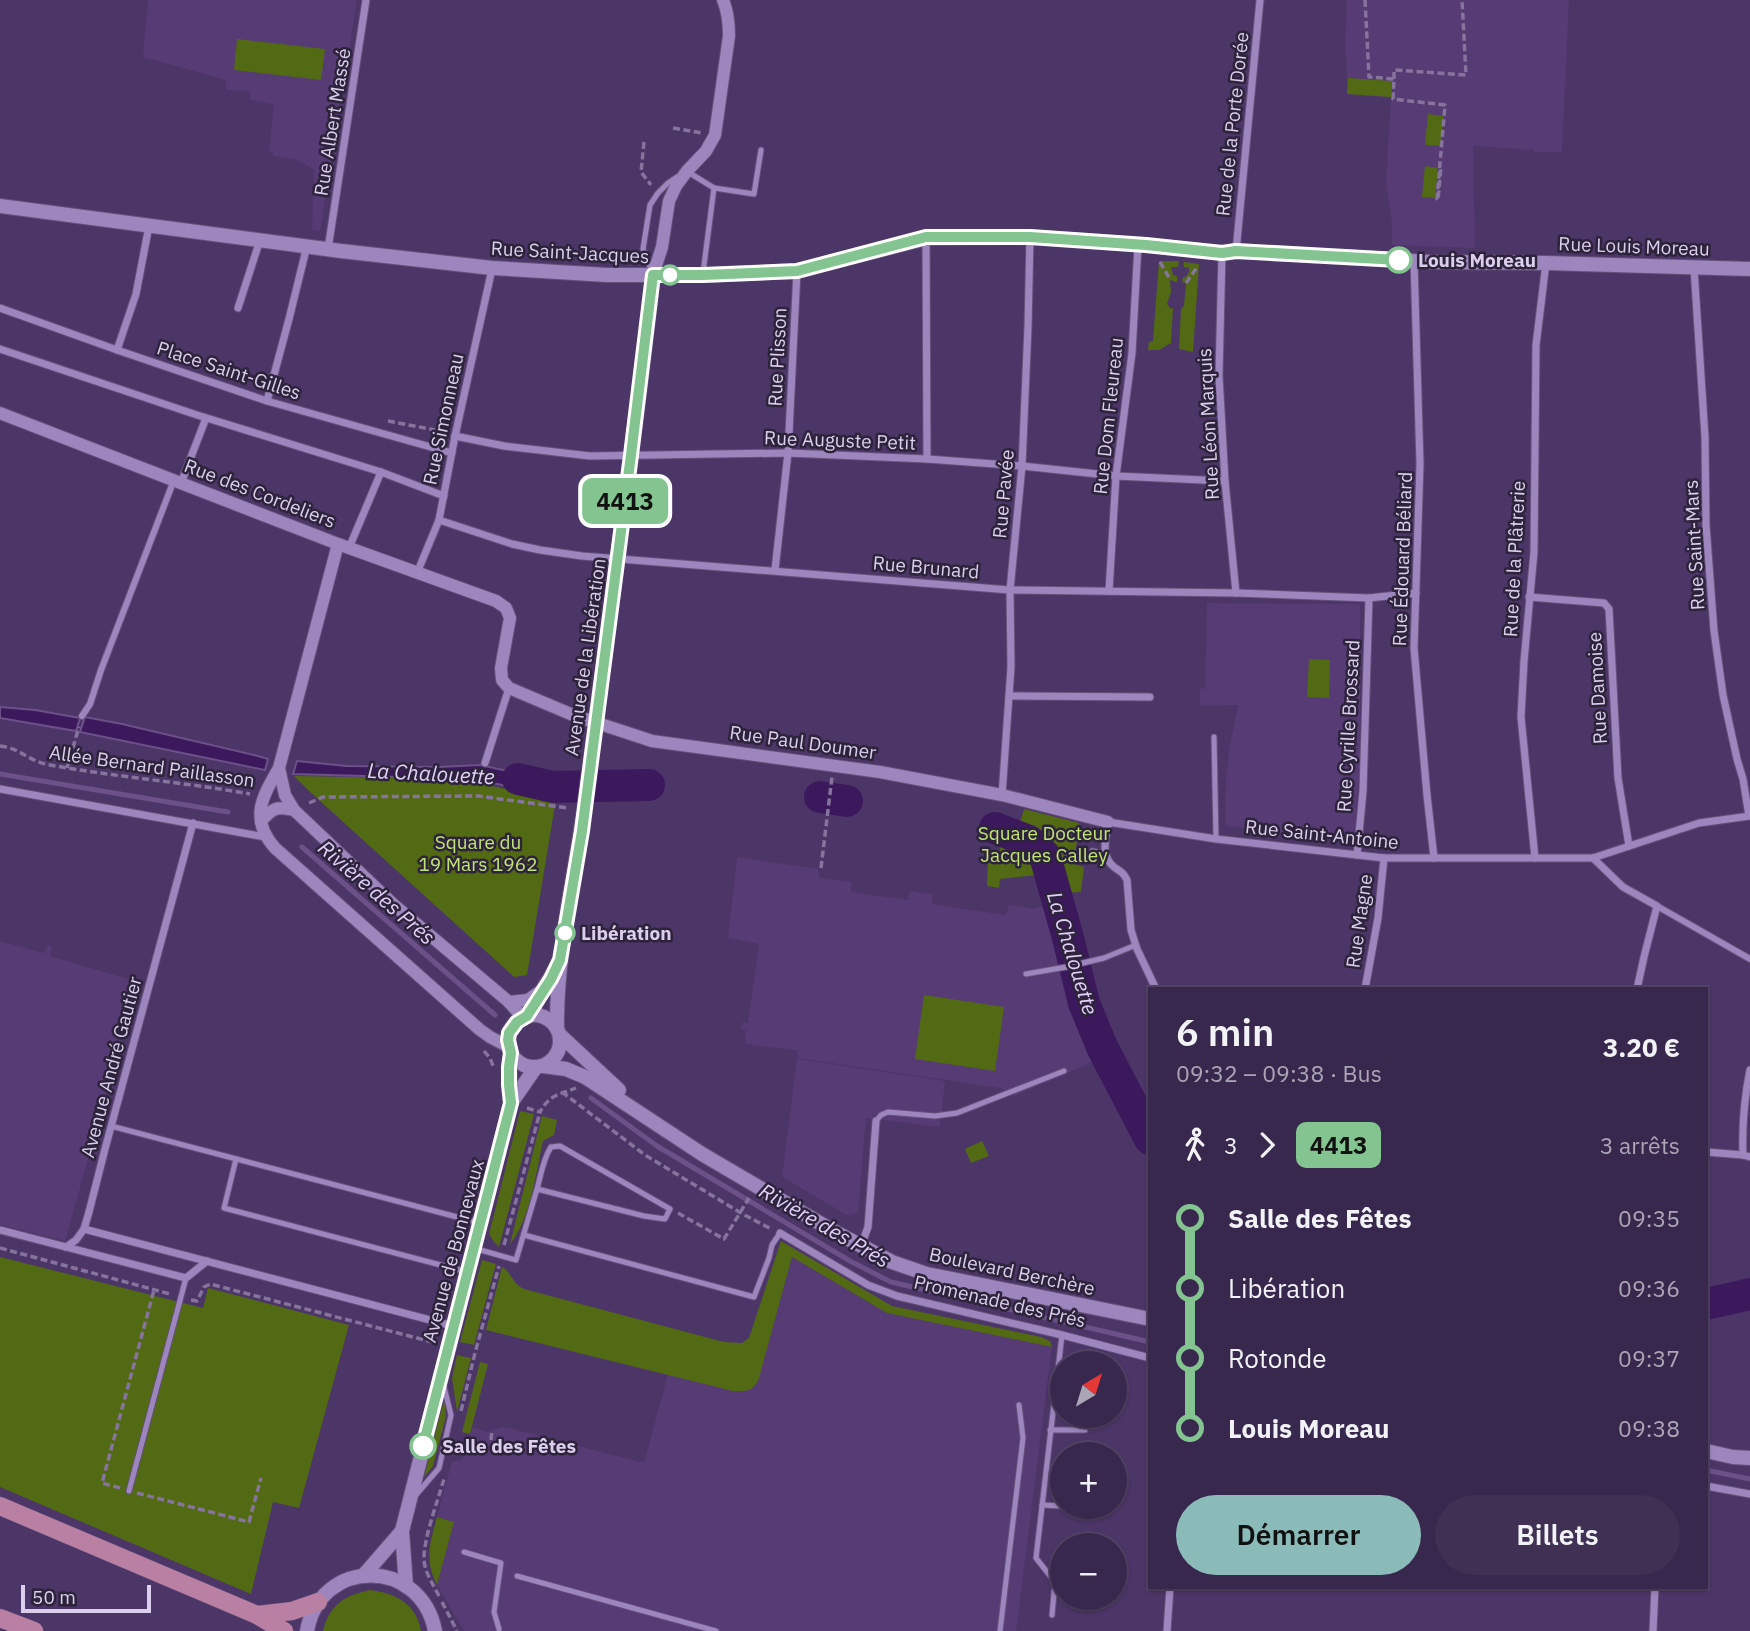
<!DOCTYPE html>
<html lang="fr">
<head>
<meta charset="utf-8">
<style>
  :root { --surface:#39284d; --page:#403054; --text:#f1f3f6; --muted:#aba6b6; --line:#534465; --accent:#8bbbb9 }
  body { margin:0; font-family:"IBM Plex Sans",sans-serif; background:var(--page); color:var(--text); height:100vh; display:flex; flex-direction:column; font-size:26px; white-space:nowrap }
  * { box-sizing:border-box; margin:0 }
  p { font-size:23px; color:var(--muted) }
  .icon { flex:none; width:38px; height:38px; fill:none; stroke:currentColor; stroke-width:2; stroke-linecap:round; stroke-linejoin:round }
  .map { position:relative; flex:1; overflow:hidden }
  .details { position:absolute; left:1148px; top:987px; width:560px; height:602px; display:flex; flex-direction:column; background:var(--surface); border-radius:0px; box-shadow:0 2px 5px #0004,0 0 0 2px var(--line) }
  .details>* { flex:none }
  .badge { padding:0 14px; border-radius:10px; font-size:24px; line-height:46px }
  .needle { width:46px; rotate:38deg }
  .tools { position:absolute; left:1050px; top:1351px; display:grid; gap:14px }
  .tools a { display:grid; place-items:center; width:77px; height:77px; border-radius:50%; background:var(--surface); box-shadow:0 2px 5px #0004,0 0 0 2px var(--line); font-size:35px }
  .scale { position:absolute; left:21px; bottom:18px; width:130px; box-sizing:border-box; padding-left:7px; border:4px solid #dbcfed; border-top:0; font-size:19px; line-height:24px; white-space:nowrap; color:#dbcfed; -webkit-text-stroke:5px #2d233a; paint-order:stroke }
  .map>.badge { position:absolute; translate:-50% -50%; box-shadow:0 0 0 4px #fff }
  .legs { display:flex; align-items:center; gap:10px; height:77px; padding:0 28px; font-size:23px }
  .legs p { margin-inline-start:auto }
  .headline { display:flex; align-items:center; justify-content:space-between; height:119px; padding:0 28px }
  h1 { font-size:38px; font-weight:600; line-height:52px }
  .button { display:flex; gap:14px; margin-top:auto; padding:14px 28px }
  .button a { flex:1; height:80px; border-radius:42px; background:var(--accent); color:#111; font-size:28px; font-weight:600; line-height:80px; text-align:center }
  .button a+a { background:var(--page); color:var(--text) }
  ul { padding:0 28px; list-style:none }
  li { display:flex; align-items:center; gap:24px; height:70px; font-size:26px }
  li i { display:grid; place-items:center; width:10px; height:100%; margin:0 9px; background:currentColor }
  li i::after { content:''; width:18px; height:18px; margin:-9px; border:5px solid; border-radius:50%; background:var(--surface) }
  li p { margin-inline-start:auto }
  li:first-child i { background:linear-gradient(#0000 50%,currentColor 0) }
  li:last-child i { background:linear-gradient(currentColor 50%,#0000 0) }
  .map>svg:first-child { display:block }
</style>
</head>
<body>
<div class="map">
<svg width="1750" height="1631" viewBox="0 0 1750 1631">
  <rect width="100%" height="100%" fill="#4c3567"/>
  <g fill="#563b74">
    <path d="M148,0H357L320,231L312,230L314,170L295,159L273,156V152L269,151L274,104L250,100V91L226,90V80L143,57Z"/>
    <path d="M1347,0H1569L1562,152H1534V150L1473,146L1475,248L1392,245V223L1386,183L1391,98L1347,94V64L1345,50Z"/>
    <path d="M1207,603L1360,604V764L1354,840L1225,826L1226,779L1229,751L1238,705L1200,706V689L1205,688Z"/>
    <path d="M737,857L818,869L820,878L851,882V892L908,900L909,891L933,894L932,904L1006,915L1009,905L1032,909L1046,906L1101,1058L1015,1096L1000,1088L798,1058L797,1050L745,1044L746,1031L741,1030L742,1023H748L759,944L728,938Z"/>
    <path d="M0,941L44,953L47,945L52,947L50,956L138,982L65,1241L0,1225Z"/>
    <path d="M797,1059L945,1081L940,1127L866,1118L858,1213L847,1215L782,1177Z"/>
    <path d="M792,1257L887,1313L1052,1347L1016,1631H464L437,1585L454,1522L437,1517L452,1461H461L473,1427L487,1432L501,1427L513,1429L644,1463L668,1374L733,1391L756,1386Z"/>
  </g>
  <g fill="#536a14">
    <path d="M237,39L325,49L321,80L234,70Z"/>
    <path d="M1348,78L1392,81L1391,97L1347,94Z"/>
    <path d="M1428,114L1444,116L1441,146L1425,145Z"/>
    <path d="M1425,166L1438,168L1435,198L1422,197Z"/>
    <path d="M1159,261H1179L1178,267H1171L1173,275L1177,276V282L1170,280L1171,292L1167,304L1171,309L1173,308L1171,343L1159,350H1148L1149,342L1153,341Z"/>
    <path d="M1184,262L1199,264L1193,352L1179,349L1181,309L1184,306L1186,283L1182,282L1183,277H1186L1189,272V268L1184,267Z"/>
    <path d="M1309,659L1330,660L1329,698L1307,697Z"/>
    <path d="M294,776L457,779L556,799L527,975L514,977L309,791Z"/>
    <path d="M1024,809L1079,823L1074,864L1084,867L1081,892L1061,893L1057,883L1050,884V887H1048L1045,874L1000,879L999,888L987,886L988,859H1000V843L1013,846Z"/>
    <path d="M924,995L1004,1007L995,1071L915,1059Z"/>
    <path d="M520,1111L534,1114L499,1247L494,1242L489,1234Z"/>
    <path d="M542,1116L557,1120L554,1135L543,1141C536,1172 530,1221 510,1244Z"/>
    <path d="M982,1141L989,1156L971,1163L965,1149Z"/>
    <path d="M781,1241L892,1306L1041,1337L1050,1341L1052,1347L887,1313L792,1257L759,1378C754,1392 746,1391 733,1391L486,1330L502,1267C511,1271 511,1283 524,1289L724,1342L742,1343L749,1338Z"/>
    <path d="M0,1257L203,1308L208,1288L349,1325L299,1508L273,1502L251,1594L0,1487Z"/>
    <path d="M482,1260L496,1264L474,1345L460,1342Z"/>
    <path d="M457,1355L471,1358L457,1412L452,1378Z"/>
    <path d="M480,1362L488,1364L470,1434L462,1432Z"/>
    <path d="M444,1400L446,1416L433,1466L424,1477Z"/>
    <path d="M437,1517L454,1522L437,1585C424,1559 430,1543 437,1517Z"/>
    <path d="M370,1590C395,1593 416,1603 421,1631H323C329,1605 345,1595 370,1590Z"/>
  </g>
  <g fill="#3c195c" stroke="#6c5088" stroke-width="2">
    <path d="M0,707L35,710L80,718L76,731L0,718Z"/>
    <path d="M85,717L122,724L258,756L268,759L265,770L80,732Z"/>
    <path d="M297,761L346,766L439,767L480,765L536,777L561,781L559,796L472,779L293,774Z"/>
  </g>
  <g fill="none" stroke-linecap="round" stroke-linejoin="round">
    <g stroke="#6c5088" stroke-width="5">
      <path d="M0,774L228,812"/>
      <path d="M302,847L495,1015"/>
      <path d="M591,1098L657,1146L850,1261L891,1282L1150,1342"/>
      <path d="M1706,1470L1750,1479"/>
    </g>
    <g stroke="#3c195c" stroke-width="32">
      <path d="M518,779L553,787L649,785"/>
      <path d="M820,797L847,801"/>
      <path d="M995,828L1029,841L1045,856L1067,934L1084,1003L1102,1047L1150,1139"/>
      <path d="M1706,1304L1750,1294"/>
    </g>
    <g stroke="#65517b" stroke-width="7">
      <g id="service">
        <path d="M688,172L714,188L703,273"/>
        <path d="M714,188L754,194L761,150"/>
        <path d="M652,272L643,249L650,205L658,193L668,183L677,177"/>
        <path d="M1214,737L1216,839"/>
        <path d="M1092,851L1105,854"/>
        <path d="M1026,974L1066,967L1104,958L1136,945"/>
        <path d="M876,1121L881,1115L888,1112L935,1116L957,1113L1064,1071"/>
        <path d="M111,1126L480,1223"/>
        <path d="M236,1159L224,1208L467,1272"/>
        <path d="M524,1235L754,1297L769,1258L772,1245L780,1233"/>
        <path d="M477,1249L516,1260C523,1236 530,1213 537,1189C541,1175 543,1159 551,1147L560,1146L670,1209L665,1219L644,1216L537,1189"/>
        <path d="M1050,1430H1085"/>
        <path d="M129,1491L186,1278"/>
        <path d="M415,1496L439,1468L451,1415L444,1387"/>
        <path d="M1042,1505L1062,1506"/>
        <path d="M1076,1507H1077"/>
        <path d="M464,1552L501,1563L494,1612L499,1629"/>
        <path d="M517,1576L716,1631"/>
        <path d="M1052,1615L1055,1582L1036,1558L1062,1335"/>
        <path d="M1000,1631L1023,1438L1019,1405"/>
      </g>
    </g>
    <g stroke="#65517b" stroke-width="8">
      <g id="pedestrian">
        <path d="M82,716L90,704L101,670L174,480"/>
        <path d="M1657,906L1750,959"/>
      </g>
    </g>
    <g stroke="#65517b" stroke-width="9">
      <g id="minor">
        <path d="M926,238L927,459"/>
        <path d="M328,249L366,0"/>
        <path d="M1236,251L1260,0"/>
        <path d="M1222,253L1219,376L1225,481L1236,593"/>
        <path d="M1414,261L1420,464L1414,648L1427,795L1434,858"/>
        <path d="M1694,268L1705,437L1706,525L1714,631L1723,695L1737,759L1743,779L1749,816"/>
        <path d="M0,308L117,350L267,401L452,453"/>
        <path d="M238,308L260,240"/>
        <path d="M0,349L197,415L381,472L444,496"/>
        <path d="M117,350L136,294L149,226"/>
        <path d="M267,401L289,319L307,246"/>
        <path d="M455,436L504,446L590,456L788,453L927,459L1022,466L1116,476L1225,481"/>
        <path d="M181,483L206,418"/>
        <path d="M439,520L512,544L540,550L582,556L1010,590L1236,593L1369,598L1416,593"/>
        <path d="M349,548L381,472"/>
        <path d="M775,570L788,453L797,271"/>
        <path d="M417,573L439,520L455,436L492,269"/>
        <path d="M1109,591L1116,476L1132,353L1138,245"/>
        <path d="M1529,597L1604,603L1609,609L1618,778L1629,846"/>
        <path d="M1009,696L1150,697"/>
        <path d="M485,763L509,688"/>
        <path d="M0,789L265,837"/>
        <path d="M1002,795L1011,667L1010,590L1022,466L1028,327L1030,237"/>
        <path d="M1357,855L1363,791L1369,598"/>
        <path d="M1535,858L1521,717L1524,661L1534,552L1536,345L1546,263"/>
        <path d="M1593,858L1623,887L1657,906L1644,957L1637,989"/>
        <path d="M1156,989L1137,949L1131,930L1127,880C1123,872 1121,872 1114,867C1100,856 1106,837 1108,822L1216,839L1384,858H1593L1699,823L1750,816"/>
        <path d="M1365,989L1378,918L1384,858"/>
        <path d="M1706,1152L1743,1155L1750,1157"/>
        <path d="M1743,1155C1742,1126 1744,1099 1750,1070"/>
        <path d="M84,1229L453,1326"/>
        <path d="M0,1230L186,1278L207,1261"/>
        <path d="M780,1233L868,1285L897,1296L1062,1335L1150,1358"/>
        <path d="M861,1246L868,1227L876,1121"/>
        <path d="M66,1247L76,1240L84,1229L89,1212L105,1149L193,823"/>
        <path d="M1706,1486L1750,1494"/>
        <path d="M1167,1631L1170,1587"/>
        <path d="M1653,1631L1655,1587"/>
      </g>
    </g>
    <g stroke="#65517b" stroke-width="14">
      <g id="tertiary">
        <path d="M653,275L662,247L669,201L676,186L687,171L706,151L715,135L729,36C729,23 728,12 723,0"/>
        <path d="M0,413L338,544L496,601L506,608L510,618L501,668L502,680L509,688L573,715L652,741L880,772L1002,795L1108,822"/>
        <path d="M338,544L279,768C262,797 249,819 275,848L479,1029L490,1037L509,1047"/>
        <path d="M279,768L285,795L294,810"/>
        <path d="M261,821C273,808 276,806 294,810L393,904L509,1002L523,1018"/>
        <path d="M509,1002L528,1000L542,990"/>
      </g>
    </g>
    <g stroke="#65517b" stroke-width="16">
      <g id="secondary">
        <path d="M0,206L341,251L492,268L607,275H703L797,271L926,238L1030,237L1146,245L1222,253L1236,251L1430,262L1546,263L1750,269"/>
        <circle cx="534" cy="1041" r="26"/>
        <path d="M527,1016L556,968"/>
        <path d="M557,1029C556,952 575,878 585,802C608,627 634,451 653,275"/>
        <path d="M560,1035L619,1090"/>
        <path d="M543,1066L566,1069L585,1077L702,1154L835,1232L892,1262L927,1274L1150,1319"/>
        <path d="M511,1103L536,1067"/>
        <path d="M1706,1451L1733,1457L1750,1458"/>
        <path d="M363,1576L402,1531"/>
        <path d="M406,1586L402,1531L511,1103L509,1067L511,1053"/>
        <path d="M307,1631C320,1557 421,1557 435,1631"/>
      </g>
    </g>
    <g stroke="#65517b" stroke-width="19">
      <g id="primary">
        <path d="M0,1506L257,1615L284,1631"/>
        <path d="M257,1615L292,1611L318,1602"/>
        <path d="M0,1618L34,1631"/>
      </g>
    </g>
    <g stroke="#86749d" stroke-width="3.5" stroke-dasharray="7 3.5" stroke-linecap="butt">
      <path d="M1365,0L1369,77L1394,79L1393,99L1445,105L1437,199L1438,200L1441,167H1442"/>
      <path d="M1394,79V70L1466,75L1462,0"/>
      <path d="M673,128L702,133"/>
      <path d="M644,142L641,172L651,185"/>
      <path d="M1160,262L1170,279"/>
      <path d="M1186,283L1198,266"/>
      <path d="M388,421L446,432"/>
      <path d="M0,746C21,748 29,762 50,765C116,777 183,782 250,794"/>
      <path d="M67,768L79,727"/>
      <path d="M309,803L323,797L478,796L568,808"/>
      <path d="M821,868L832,777"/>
      <path d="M484,1051L490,1058L493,1066"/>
      <path d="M562,1092L645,1155L741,1213L771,1229"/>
      <path d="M527,1108L540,1112C550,1094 559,1095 576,1088"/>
      <path d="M678,1213L724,1239L749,1198"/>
      <path d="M504,1245L540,1112"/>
      <path d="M0,1248L170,1294"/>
      <path d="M191,1300L197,1301L204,1287L210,1284L436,1343"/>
      <path d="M461,1411L475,1353L499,1266"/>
      <path d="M491,1440L492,1430"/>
      <path d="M120,1488L102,1483L154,1290"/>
      <path d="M137,1493L249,1522L261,1478"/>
      <path d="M439,1596C433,1584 425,1573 424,1560C423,1540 438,1500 444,1479"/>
      <path d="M442,1602L457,1631"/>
    </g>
    <use href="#service" stroke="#9d85bd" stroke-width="5"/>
    <use href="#pedestrian" stroke="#9d85bd" stroke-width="6"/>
    <use href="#minor" stroke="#9d85bd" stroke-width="7"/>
    <use href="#tertiary" stroke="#9d85bd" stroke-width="12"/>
    <use href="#secondary" stroke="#9d85bd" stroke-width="14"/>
    <use href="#primary" stroke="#ba80a3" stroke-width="18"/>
  </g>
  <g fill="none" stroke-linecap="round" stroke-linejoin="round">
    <g stroke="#fff" stroke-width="16">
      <path id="line-1" d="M423,1446L511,1103L509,1085V1067L511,1053L508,1040L509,1033L517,1022L527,1016L551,979L560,960L582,831L631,455L653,275H703L797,271L926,237H1030L1146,245L1222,253L1236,251L1399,260"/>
    </g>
    <use href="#line-1" stroke="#83c491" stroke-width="10"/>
  </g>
  <g fill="#fff" stroke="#83c491" stroke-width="3.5">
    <circle cx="1399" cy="260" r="12"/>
    <circle cx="670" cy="275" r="9"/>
    <circle cx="565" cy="933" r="9"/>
    <circle cx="423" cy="1446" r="12"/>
  </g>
  <g text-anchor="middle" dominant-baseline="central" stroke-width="5" stroke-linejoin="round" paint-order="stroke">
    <g font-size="19" fill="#dbcfed" stroke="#2d233a">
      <text transform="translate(332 122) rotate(-81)">Rue Albert Massé</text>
      <text transform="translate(1232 124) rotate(-84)">Rue de la Porte Dorée</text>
      <text transform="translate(1634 246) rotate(2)">Rue Louis Moreau</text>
      <text transform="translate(570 252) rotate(3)">Rue Saint-Jacques</text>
      <text transform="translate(777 357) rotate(-87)">Rue Plisson</text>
      <text transform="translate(229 370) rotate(18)">Place Saint-Gilles</text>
      <text transform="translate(1108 416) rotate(-84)">Rue Dom Fleureau</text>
      <text transform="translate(443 419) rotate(-78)">Rue Simonneau</text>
      <text transform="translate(1208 424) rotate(-93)">Rue Léon Marquis</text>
      <text transform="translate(840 440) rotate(2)">Rue Auguste Petit</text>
      <text transform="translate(260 493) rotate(21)">Rue des Cordeliers</text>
      <text transform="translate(1003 494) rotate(-85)">Rue Pavée</text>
      <text transform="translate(1694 545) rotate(-93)">Rue Saint-Mars</text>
      <text transform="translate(1402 559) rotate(-88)">Rue Édouard Béliard</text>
      <text transform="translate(1514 559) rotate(-87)">Rue de la Plâtrerie</text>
      <text transform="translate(926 567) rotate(5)">Rue Brunard</text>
      <text transform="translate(585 657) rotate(-82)">Avenue de la Libération</text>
      <text transform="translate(1597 688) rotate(-93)">Rue Damoise</text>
      <text transform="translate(1348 726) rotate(-87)">Rue Cyrille Brossard</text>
      <text transform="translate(803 742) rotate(8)">Rue Paul Doumer</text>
      <text transform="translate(152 766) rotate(8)">Allée Bernard Paillasson</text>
      <text transform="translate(1322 834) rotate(6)">Rue Saint-Antoine</text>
      <text transform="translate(1359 921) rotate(-82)">Rue Magne</text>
      <text transform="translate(111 1067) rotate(-75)">Avenue André Gautier</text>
      <text transform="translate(453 1251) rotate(-75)">Avenue de Bonnevaux</text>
      <text transform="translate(1012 1271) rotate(12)">Boulevard Berchère</text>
      <text transform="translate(1000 1301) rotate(13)">Promenade des Prés</text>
    </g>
    <g font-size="19" font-weight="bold" fill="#dbcfed" stroke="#2d233a" text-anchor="start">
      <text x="1418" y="260">Louis Moreau</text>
      <text x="581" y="933">Libération</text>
      <text x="442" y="1446">Salle des Fêtes</text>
    </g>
    <g font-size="19" fill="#c0e474" stroke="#2d233a">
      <text x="1044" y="833">Square Docteur<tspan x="1044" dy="22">Jacques Calley</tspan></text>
      <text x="478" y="842">Square du<tspan x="478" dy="22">19 Mars 1962</tspan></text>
    </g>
    <g font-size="21" font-style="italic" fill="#e1d0f9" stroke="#2d233a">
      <text transform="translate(431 773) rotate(3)">La Chalouette</text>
      <text transform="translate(377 892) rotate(41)">Rivière des Prés</text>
      <text transform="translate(1073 953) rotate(73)">La Chalouette</text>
      <text transform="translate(825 1225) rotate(30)">Rivière des Prés</text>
    </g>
  </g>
</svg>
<div class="tools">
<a><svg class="needle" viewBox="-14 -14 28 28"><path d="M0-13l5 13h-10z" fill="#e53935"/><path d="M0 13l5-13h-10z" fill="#aba6b6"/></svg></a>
<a>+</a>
<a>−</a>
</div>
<div class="scale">50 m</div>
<b class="badge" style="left:625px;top:501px;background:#83c491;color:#111">4413</b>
<section class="details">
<div class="headline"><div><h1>6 min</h1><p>09:32 – 09:38 · Bus</p></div><b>3.20 €</b></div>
<div class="legs"><svg class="icon" aria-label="walk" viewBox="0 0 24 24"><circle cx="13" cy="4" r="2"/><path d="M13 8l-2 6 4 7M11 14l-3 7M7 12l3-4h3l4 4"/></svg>3<svg class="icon" aria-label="forward" viewBox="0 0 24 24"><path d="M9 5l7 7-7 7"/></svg><b class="badge" style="background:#83c491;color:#111">4413</b><p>3 arrêts</p></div>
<ul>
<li><i style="color:#83c491"></i><b>Salle des Fêtes</b><p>09:35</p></li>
<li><i style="color:#83c491"></i><span>Libération</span><p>09:36</p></li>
<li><i style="color:#83c491"></i><span>Rotonde</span><p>09:37</p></li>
<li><i style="color:#83c491"></i><b>Louis Moreau</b><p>09:38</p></li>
</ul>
<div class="button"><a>Démarrer</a><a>Billets</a></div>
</section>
</div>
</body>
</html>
